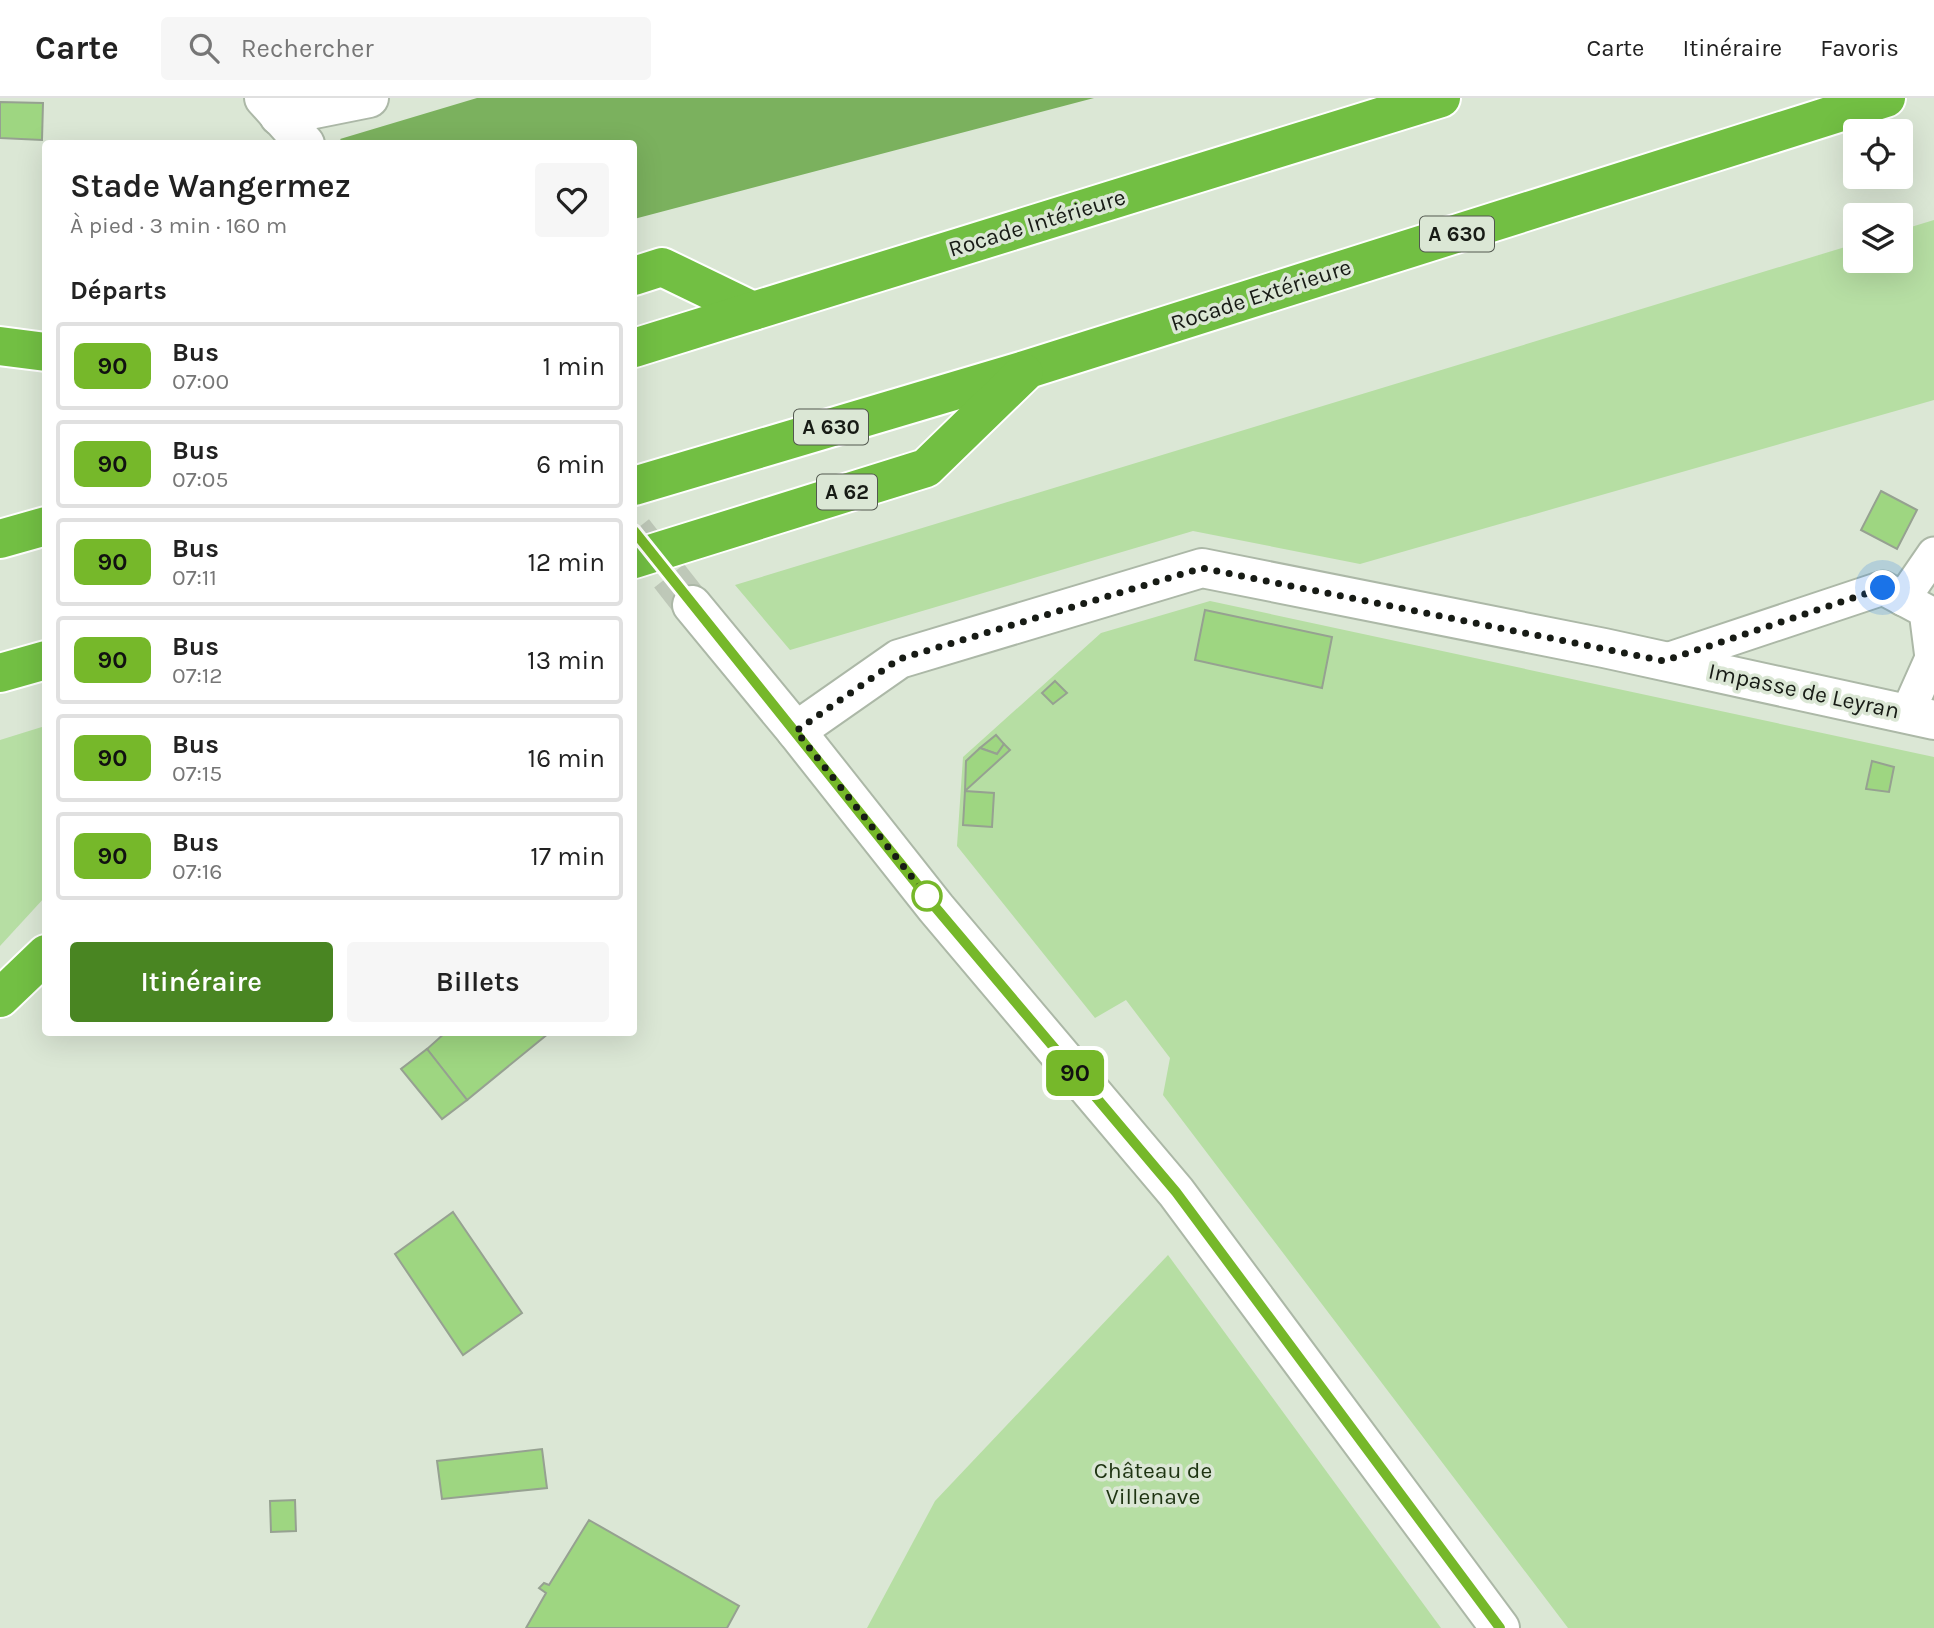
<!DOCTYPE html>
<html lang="fr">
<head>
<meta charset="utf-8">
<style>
  :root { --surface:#fff; --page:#f6f6f6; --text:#222; --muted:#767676; --line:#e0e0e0; --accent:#498522 }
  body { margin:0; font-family:Karla,sans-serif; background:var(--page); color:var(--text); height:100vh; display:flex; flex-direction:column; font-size:26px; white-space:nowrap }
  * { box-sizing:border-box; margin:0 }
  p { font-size:23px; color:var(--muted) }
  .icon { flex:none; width:38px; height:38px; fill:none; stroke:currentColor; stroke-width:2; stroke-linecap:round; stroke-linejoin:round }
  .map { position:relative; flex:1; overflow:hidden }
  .sheet { position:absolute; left:42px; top:42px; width:595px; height:896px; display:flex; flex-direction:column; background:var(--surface); border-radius:7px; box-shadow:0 7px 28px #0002 }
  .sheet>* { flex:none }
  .badge { padding:0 14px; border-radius:10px; font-size:24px; line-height:46px }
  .tools { position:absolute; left:1843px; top:21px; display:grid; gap:14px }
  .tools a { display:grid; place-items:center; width:70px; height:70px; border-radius:7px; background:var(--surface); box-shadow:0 7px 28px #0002; font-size:35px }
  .you { position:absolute; width:35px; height:35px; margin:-18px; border:5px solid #fff; border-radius:50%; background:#1a73e8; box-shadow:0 0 0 10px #1a73e833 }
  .map>.badge { position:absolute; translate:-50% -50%; box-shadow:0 0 0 4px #fff }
  h2 { padding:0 28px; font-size:26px; line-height:63px }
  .round { display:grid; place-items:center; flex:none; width:74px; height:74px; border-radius:7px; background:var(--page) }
  .headline { display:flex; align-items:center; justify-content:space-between; height:119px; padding:0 28px }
  h1 { font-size:33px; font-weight:600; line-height:52px }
  .primary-button { display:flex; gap:14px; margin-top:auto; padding:14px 28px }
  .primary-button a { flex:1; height:80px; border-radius:7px; background:var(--accent); color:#fff; font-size:28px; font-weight:600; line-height:80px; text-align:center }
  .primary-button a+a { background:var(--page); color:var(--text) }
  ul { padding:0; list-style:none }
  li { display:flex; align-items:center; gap:21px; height:88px; margin:0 14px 10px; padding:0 14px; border:4px solid var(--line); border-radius:7px }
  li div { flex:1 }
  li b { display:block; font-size:26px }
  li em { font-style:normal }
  li .badge { min-width:77px; font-weight:700; text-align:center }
  header { display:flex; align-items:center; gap:42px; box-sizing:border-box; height:98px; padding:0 35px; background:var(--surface); border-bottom:2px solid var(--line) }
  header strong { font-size:33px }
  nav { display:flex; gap:38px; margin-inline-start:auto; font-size:24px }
  .search { width:490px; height:63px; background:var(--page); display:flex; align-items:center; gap:18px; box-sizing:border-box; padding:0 24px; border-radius:7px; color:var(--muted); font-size:26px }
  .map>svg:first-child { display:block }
</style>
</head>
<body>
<header>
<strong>Carte</strong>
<div class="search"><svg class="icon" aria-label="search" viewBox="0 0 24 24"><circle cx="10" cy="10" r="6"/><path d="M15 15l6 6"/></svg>Rechercher</div>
<nav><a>Carte</a><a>Itinéraire</a><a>Favoris</a></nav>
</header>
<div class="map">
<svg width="1934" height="1530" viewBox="0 0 1934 1530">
  <rect width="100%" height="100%" fill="#dbe7d5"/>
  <g fill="#b6dea3">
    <path d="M1934,122V302L1360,466L1193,433L790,552L735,487L1855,146V163H1900L1901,132Z"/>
    <path d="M1210,503L1934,659V1530H1568L1163,997L1170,960L1126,902L1095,920L957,748L963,659L1101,535Z"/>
    <path d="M45,628V799L0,848V642Z"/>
    <path d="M1168,1157L1441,1530H867L935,1403Z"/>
  </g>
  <path fill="#7bb15e" d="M477,0H1094L634,121V46H344L340,41Z"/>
  <g fill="#9ed681" stroke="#96a191" stroke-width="2">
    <path d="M0,4L43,5L42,42L0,40Z"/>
    <path d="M1881,393L1917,412L1897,451L1861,432Z"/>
    <path d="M1205,512L1332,539L1322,590L1195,562Z"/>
    <path d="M1055,583L1067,595L1053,606L1042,595Z"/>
    <path d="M996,637L1004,646L997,656L980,650Z"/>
    <path d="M1004,646L1010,652L965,693L966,663L980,650L997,656Z"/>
    <path d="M1872,663L1894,669L1889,694L1866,691Z"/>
    <path d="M965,693L994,695L992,729L963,727Z"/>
    <path d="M446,934H549V935L467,1002L427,951Z"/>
    <path d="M427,951L467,1002L442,1021L401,971Z"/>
    <path d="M453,1114L522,1215L463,1257L395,1156Z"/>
    <path d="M542,1351L547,1390L442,1401L437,1363Z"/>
    <path d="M295,1402L296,1433L271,1434L270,1403Z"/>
    <path d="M589,1422L739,1508L727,1530H526L546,1495L539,1490L544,1485L549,1487Z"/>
  </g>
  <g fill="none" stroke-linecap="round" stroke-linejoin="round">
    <path stroke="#bec8b8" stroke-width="38" stroke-dasharray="38 19" stroke-linecap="butt" d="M634,433L692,507"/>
    <g stroke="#acb8a7" stroke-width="37">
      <g id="service">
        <path d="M1903,501L1934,456"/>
        <path d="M1664,563L1883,490L1926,513L1932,560L1907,616"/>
      </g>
    </g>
    <g stroke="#acb8a7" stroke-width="42">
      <g id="minor">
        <path d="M279,18L369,0"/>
        <path d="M796,633L899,561L1202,470L1604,550L1934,622"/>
      </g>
    </g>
    <g stroke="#acb8a7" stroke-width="42">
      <g id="tertiary">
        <path d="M264,0L305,46"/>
        <path d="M692,507L796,633L936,810L1176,1094L1500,1530"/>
      </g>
    </g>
    <g stroke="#fff" stroke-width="42">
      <g id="motorway">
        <path d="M634,178L662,169L753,213"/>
        <path d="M0,248L46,254"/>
        <path d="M634,250L1441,0"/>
        <path d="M634,388L1028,271L1886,0"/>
        <path d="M0,441L46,428"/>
        <path d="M634,461L926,370L1024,275"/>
        <path d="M0,575L46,562"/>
        <path d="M0,900L46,856"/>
      </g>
    </g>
    <use href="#service" stroke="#fff" stroke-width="33"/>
    <use href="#minor" stroke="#fff" stroke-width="38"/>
    <use href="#tertiary" stroke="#fff" stroke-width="38"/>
    <use href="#motorway" stroke="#72bf43" stroke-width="38"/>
  </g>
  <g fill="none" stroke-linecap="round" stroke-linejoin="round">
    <g stroke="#fff" stroke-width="16">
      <path id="line" d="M634,433L936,810L1176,1094L1500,1530"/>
    </g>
    <use href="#line" stroke="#76b82a" stroke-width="10"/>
    <path stroke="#171b15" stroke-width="7" stroke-dasharray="0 12.6" d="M927,798L796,633L899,561L1202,470L1664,563L1883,490"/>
  </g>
  <circle fill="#fff" stroke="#76b82a" stroke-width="3.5" cx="927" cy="798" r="14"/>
  <g text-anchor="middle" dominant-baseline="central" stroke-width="7" stroke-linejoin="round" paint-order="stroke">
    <g fill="#dbe7d5" stroke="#52584f" stroke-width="2">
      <rect x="1420" y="118.5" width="74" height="35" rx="5"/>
      <rect x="794" y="311.5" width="74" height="35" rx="5"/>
      <rect x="817" y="376.5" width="60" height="35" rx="5"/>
    </g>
    <g font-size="21" font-weight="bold" fill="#171b15">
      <text x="1457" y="136">A 630</text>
      <text x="831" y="329">A 630</text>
      <text x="847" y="394">A 62</text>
    </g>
    <g font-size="23" fill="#171b15" stroke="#dbe7d5">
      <text transform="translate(1037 125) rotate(-17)">Rocade Intérieure</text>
      <text transform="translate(1261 197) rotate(-18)">Rocade Extérieure</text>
      <text transform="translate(1804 593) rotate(12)">Impasse de Leyran</text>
    </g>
    <g font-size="23" fill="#1e3412" stroke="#dbe7d5">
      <text x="1153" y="1372">Château de<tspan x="1153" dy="26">Villenave</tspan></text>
    </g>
  </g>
</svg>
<div class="tools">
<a><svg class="icon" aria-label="locate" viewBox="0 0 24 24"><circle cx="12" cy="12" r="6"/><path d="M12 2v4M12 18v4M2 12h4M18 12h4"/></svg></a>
<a><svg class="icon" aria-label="layers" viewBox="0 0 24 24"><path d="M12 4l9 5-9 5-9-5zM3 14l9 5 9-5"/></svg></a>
</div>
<div class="you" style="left:1883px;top:490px"></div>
<b class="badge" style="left:1075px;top:975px;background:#76b82a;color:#111">90</b>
<section class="sheet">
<div class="headline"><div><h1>Stade Wangermez</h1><p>À pied · 3 min · 160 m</p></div><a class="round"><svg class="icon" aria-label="heart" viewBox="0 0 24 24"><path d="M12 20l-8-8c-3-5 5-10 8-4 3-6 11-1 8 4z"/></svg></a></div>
<h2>Départs</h2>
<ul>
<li><span class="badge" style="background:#76b82a;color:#111">90</span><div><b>Bus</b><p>07:00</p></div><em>1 min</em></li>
<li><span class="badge" style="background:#76b82a;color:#111">90</span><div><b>Bus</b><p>07:05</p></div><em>6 min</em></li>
<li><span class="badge" style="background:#76b82a;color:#111">90</span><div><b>Bus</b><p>07:11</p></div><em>12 min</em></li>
<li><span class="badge" style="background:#76b82a;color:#111">90</span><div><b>Bus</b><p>07:12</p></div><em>13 min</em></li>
<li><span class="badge" style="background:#76b82a;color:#111">90</span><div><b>Bus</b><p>07:15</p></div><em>16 min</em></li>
<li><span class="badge" style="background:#76b82a;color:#111">90</span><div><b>Bus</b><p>07:16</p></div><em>17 min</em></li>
</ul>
<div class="primary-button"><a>Itinéraire</a><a>Billets</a></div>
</section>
</div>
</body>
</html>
